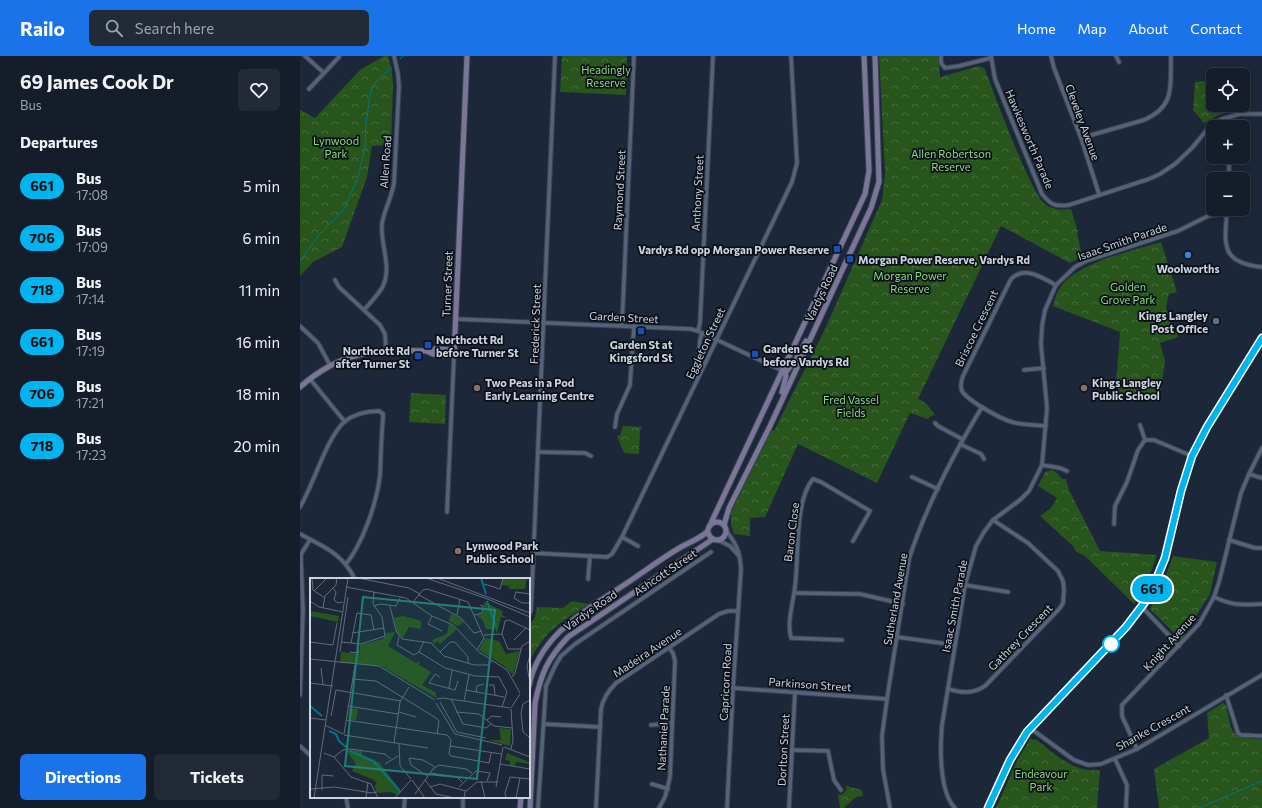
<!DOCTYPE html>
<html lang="en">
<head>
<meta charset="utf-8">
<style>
  :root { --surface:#151d2b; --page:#222a37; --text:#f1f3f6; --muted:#9da2a9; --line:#343b47; --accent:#1a73e8 }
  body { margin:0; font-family:Commissioner,sans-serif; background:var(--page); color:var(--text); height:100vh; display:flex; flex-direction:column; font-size:15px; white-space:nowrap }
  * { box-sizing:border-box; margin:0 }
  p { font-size:13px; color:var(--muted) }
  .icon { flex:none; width:22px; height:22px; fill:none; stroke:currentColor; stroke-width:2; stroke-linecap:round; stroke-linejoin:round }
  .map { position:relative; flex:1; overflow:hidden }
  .details { display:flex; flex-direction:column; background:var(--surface); width:300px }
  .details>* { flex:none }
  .badge { padding:0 8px; border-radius:13px; font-size:14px; line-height:26px }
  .tools { position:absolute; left:906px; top:12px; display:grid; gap:8px }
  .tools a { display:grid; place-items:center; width:44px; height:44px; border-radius:6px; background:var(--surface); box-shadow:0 2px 10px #0003,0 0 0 1px var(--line); font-size:20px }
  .map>.badge { position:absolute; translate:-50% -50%; box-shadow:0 0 0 2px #fff }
  h2 { padding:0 20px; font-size:15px; line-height:36px }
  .round { display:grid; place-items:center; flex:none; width:42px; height:42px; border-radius:6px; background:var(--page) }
  .headline { display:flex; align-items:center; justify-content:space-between; height:68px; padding:0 20px }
  h1 { font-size:19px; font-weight:700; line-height:30px }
  .button { display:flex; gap:8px; margin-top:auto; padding:8px 20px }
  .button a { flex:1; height:46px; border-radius:6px; background:var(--accent); color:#fff; font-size:16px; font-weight:700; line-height:46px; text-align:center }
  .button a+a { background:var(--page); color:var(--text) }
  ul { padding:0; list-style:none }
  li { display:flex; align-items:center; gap:12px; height:52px; padding:0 20px }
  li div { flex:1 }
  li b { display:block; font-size:15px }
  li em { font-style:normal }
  li .badge { min-width:44px; font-weight:700; text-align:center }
  header { display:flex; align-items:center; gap:24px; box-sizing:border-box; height:56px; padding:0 20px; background:var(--accent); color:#fff }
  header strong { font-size:19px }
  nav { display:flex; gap:22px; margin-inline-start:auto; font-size:14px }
  .search { width:280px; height:36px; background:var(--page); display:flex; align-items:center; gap:10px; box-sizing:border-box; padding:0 14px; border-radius:6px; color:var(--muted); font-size:15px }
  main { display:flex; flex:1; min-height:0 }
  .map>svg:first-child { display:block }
</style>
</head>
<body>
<header>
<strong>Railo</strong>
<div class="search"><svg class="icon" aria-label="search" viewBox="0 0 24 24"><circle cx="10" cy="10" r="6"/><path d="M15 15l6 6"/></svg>Search here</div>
<nav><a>Home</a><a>Map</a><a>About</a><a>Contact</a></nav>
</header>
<main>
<section class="details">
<div class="headline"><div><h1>69 James Cook Dr</h1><p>Bus</p></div><a class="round"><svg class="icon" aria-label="heart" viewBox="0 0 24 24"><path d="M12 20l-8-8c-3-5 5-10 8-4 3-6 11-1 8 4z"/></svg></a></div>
<h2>Departures</h2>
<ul>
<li><span class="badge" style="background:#00b5ef;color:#111">661</span><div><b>Bus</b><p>17:08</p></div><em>5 min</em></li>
<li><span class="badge" style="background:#00b5ef;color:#111">706</span><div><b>Bus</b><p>17:09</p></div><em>6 min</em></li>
<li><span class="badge" style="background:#00b5ef;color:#111">718</span><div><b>Bus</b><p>17:14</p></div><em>11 min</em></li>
<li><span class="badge" style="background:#00b5ef;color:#111">661</span><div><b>Bus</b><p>17:19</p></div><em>16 min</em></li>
<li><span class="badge" style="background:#00b5ef;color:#111">706</span><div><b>Bus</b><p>17:21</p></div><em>18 min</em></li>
<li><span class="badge" style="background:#00b5ef;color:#111">718</span><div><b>Bus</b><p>17:23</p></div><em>20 min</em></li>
</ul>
<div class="button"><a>Directions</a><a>Tickets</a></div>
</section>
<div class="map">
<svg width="962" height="752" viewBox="0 0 962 752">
  <defs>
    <pattern id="forest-crowns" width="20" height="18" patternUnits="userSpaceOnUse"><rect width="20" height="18" fill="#27551c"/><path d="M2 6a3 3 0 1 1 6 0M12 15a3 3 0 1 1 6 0" fill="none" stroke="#456d3d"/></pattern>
  </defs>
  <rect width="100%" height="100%" fill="#1c2739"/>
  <g fill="url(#forest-crowns)">
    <path d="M84,0H88L92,15L93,29L91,89L72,90L67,121L42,191L13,206L0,220V54L15,62L60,14Z"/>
    <path d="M262,0H327L326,39L260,36Z"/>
    <path d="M579,0H639L640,21L679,10L685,13C692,33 732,140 745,148C753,154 762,154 771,153L778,176L777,177L782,200L770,207L701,170L618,343L626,347L635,359L631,360L628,363L610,357L577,427L498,388L465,461L450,462V480L434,478L431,468V456L471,374L474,375L525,273L582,144L585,118Z"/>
    <path d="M900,25L913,26V49H939V53L921,58L904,67L893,54L895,26H899Z"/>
    <path d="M861,186L877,236L869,238L866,251L872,274L875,273L878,281L860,287L865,305L859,346L815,342L820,276L753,250C755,244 756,237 760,232C777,206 832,195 861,186Z"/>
    <path d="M111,337L146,339L145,368L109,366Z"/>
    <path d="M323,370L342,371L340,375L339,398L324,397L317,380L320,379Z"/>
    <path d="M752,414L756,416L762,423H766L769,434L800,495L857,499C851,517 844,533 834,548L785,500L775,495L774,491L740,460L750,453L757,442L738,430L745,416Z"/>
    <path d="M873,500L917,506L910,538L881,584L850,553L863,527Z"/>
    <path d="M272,545L289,548C260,566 245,575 229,606V570L235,561L237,551L263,552Z"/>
    <path d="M923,647L926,649C933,680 929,681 962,683V752H859L854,713L909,682L907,657Z"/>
    <path d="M730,683L737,684C756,699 774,717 800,714L797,752H696L717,705Z"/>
    <path d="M546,730L562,734L563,740L556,741L544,752H540L538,739C543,739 547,736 546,730Z"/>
  </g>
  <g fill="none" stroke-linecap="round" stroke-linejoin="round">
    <g stroke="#007589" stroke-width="1">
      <path d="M100,3L103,0"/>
      <path d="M0,205L19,179L44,153L58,121L65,92L66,67L71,33L76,26L92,11"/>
      <path d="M899,752L962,725"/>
    </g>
    <g stroke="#394252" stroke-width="5.5">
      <g id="street">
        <path d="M5,0L24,17"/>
        <path d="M641,0V7L645,12L659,10L691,2"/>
        <path d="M691,0L695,23L742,138C751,149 755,151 769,149L849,123L860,118L875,108L892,92L910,70L922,63L940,58H962"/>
        <path d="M751,0L754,12L781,82L799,138"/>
        <path d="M816,0L819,6"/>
        <path d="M9,33L39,1"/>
        <path d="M781,82L844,64C876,50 870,30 871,0"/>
        <path d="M929,101V123"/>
        <path d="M927,153C925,187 919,207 962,211"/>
        <path d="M35,224L39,231L80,269L85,278L86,294"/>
        <path d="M64,254C70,247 77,240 82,232C93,212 80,189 82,168C84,154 92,141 94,127L99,31L98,18L94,0"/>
        <path d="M156,263L391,273L398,275L483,315"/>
        <path d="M322,269L334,0"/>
        <path d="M0,270L18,287L30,309"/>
        <path d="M398,275L400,267L413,0"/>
        <path d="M724,314L744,312"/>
        <path d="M10,323L45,366"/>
        <path d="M397,323L400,284L402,277"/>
        <path d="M635,367L638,370L662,383"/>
        <path d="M840,369L845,384"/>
        <path d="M746,370C736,369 721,369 712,366C701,363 668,345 662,335C660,330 661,325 663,320L711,223C725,209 742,222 756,229"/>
        <path d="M315,371L317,358L330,329L334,270"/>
        <path d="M660,388L681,398L684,403"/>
        <path d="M238,396L285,397L291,400"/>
        <path d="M742,409L760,412L767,415"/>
        <path d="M949,418L962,422"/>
        <path d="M612,421L638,433"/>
        <path d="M0,451C14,428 26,383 44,366C54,358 66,355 79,355L83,358V363C81,382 81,401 80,419C77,446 63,487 46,508"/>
        <path d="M147,456L154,300"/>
        <path d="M814,468L815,450L827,426L838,394L845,384H854L892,400"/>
        <path d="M426,474C436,488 440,495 441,513L433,632L427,752"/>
        <path d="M0,478C24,491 42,497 55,523"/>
        <path d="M322,481L338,490"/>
        <path d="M418,484L430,490L439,500"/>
        <path d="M929,484L955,492H962"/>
        <path d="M233,497L307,501L312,498L322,481L492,126L497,107L491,0"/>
        <path d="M288,523L290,500"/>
        <path d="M665,529L708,536"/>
        <path d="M495,537L560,538L603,548"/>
        <path d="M914,541C934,550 940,549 962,548"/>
        <path d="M842,551L879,590"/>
        <path d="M229,559L231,554L255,0"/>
        <path d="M597,581L655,589"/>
        <path d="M542,584L491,582C487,567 492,552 494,537C500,507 493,446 513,423L521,426L570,455L553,485"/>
        <path d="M433,632L587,643"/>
        <path d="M648,633C662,637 673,638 685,630L760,552L763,547L764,534L763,525L758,515L728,487L693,464"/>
        <path d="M0,639L3,554L1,505V498L10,484"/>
        <path d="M926,639L938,677L941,679L962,680"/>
        <path d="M244,668L300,671"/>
        <path d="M351,669L372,667"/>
        <path d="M730,672L774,704L788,709L801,708L837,693L962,619"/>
        <path d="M0,690L11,700"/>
        <path d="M837,693L822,660V649L899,568L914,541L919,526L941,437L949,418L962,392"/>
        <path d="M492,694L528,695L534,724L541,734"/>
        <path d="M815,703L827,729L826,752"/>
        <path d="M352,728L368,733"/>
        <path d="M46,741L48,752"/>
        <path d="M104,752L105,741"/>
        <path d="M163,752V741"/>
        <path d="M238,752L246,630L255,610L261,600L275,588L411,496"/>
        <path d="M296,752L301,653C303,642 308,635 316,627L419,558L428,555H438"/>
        <path d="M359,752L365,741L370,721L375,605L373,597L369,592"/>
        <path d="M489,752L495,636"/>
        <path d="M590,752L583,713L582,680L587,643L609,503C626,450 653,399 682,351"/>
        <path d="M655,752C639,736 640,690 642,669L665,529L676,490L684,476L693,464L720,444L729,435L742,409L747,352L741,288L742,270L745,254L756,229L775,211L786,205L878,175L908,160L921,158L927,159"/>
      </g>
    </g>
    <g stroke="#394252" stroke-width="7">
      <g id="secondary">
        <path d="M127,295L133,298L154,300L167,0"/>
        <path d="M483,315L486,316L499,299L506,285"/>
        <path d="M0,331C41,295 75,293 127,295L133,293L155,294"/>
        <path d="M482,336L486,320L483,315"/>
        <circle cx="417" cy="475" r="9"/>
        <path d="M411,467L565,138L569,115L564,0"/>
        <path d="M424,469L429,452L470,370L571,152L579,126L575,0"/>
        <path d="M229,630C239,578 287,554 327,527C345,515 362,502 381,491C390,486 399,483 407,476"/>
        <path d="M220,752L221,741"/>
        <path d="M230,752L235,647C241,618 247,603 268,581L413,483"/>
        <path d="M688,752L710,704L727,676L827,571L845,546L859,519L865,502L886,415L892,400L907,371L962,282"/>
      </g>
    </g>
    <use href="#street" stroke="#556278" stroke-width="3.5"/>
    <use href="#secondary" stroke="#7a7697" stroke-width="5"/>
  </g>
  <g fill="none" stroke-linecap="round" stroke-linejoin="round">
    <g stroke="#fff" stroke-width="9">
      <path id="line" d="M688,752L710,704L727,676L826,571L845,546L858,519L865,502L881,435L892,400L907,371L962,282"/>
    </g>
    <use href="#line" stroke="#00b5ef" stroke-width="6"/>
  </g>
  <g fill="#1a4fb4" stroke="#0b1018" stroke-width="1.5">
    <rect x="533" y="189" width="8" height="8" rx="2"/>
    <rect x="546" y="199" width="8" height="8" rx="2"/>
    <rect x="337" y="271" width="8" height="8" rx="2"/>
    <rect x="124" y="285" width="8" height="8" rx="2"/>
    <rect x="451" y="294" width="8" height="8" rx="2"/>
    <rect x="114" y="296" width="8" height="8" rx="2"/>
  </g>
  <circle fill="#3f7fe0" stroke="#0b1018" stroke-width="1.5" cx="888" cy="199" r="4"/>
  <circle fill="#5c6f8a" stroke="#0b1018" stroke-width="1.5" cx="916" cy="265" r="4"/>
  <g fill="#8d6e63" stroke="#0b1018" stroke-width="1.5">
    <circle cx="177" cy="332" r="4"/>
    <circle cx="784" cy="332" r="4"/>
    <circle cx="158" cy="495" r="4"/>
  </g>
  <circle fill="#fff" stroke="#00b5ef" stroke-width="2" cx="811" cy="588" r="8"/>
  <g text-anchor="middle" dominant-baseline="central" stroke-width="3.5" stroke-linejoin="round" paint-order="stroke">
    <g font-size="11" fill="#8dd97e" stroke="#0b1018">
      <text x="306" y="13">Headingly<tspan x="306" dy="13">Reserve</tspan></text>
      <text x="36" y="84">Lynwood<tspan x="36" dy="13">Park</tspan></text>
      <text x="651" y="97">Allen Robertson<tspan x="651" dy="13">Reserve</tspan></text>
      <text x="610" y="219">Morgan Power<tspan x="610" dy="13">Reserve</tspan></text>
      <text x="828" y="230">Golden<tspan x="828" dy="13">Grove Park</tspan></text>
      <text x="551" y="343">Fred Vassel<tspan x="551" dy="13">Fields</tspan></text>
      <text x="741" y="717">Endeavour<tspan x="741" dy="13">Park</tspan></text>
    </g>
    <g font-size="11" fill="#ccd3df" stroke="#0b1018">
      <text transform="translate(783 66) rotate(70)">Cleveley Avenue</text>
      <text transform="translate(730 83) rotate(67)">Hawkesworth Parade</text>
      <text transform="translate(85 106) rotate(-86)">Allen Road</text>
      <text transform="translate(319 134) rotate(-87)">Raymond Street</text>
      <text transform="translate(397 137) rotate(-87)">Anthony Street</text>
      <text transform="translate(822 185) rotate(-19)">Isaac Smith Parade</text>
      <text transform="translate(147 228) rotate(-88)">Turner Street</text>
      <text transform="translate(521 237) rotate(-65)">Vardys Road</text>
      <text transform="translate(324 261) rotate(3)">Garden Street</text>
      <text transform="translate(235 268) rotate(-88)">Frederick Street</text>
      <text transform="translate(676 272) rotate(-64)">Briscoe Crescent</text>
      <text transform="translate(405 287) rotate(-65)">Eggleton Street</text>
      <text transform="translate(491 476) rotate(-83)">Baron Close</text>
      <text transform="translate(365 516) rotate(-34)">Ashcott Street</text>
      <text transform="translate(595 543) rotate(-80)">Sutherland Avenue</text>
      <text transform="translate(654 550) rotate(-79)">Isaac Smith Parade</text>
      <text transform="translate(290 554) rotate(-35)">Vardys Road</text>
      <text transform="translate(720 581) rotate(-46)">Gathrey Crescent</text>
      <text transform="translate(869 586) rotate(-48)">Knight Avenue</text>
      <text transform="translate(347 596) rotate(-34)">Madeira Avenue</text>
      <text transform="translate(425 626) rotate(-87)">Capricorn Road</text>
      <text transform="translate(510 628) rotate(4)">Parkinson Street</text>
      <text transform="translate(853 671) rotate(-29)">Shanke Crescent</text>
      <text transform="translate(363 672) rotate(-87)">Nathaniel Parade</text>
      <text transform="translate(483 694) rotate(-87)">Dorlton Street</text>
    </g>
    <g font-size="11" font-weight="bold" fill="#ccd3df" stroke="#0b1018" text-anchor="start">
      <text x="529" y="193" text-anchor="end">Vardys Rd opp Morgan Power Reserve</text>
      <text x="558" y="203">Morgan Power Reserve, Vardys Rd</text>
      <text x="888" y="212" text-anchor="middle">Woolworths</text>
      <text x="908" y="259" text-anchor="end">Kings Langley<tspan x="908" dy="13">Post Office</tspan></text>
      <text x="136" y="283">Northcott Rd<tspan x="136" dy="13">before Turner St</tspan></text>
      <text x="341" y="288" text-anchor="middle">Garden St at<tspan x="341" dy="13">Kingsford St</tspan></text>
      <text x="463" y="292">Garden St<tspan x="463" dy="13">before Vardys Rd</tspan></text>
      <text x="110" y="294" text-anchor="end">Northcott Rd<tspan x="110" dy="13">after Turner St</tspan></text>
      <text x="185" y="326">Two Peas in a Pod<tspan x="185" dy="13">Early Learning Centre</tspan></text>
      <text x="792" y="326">Kings Langley<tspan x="792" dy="13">Public School</tspan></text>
      <text x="166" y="489">Lynwood Park<tspan x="166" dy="13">Public School</tspan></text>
    </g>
  </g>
  <g transform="translate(10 522)">
    <rect width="220" height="220" fill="#1c2739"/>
    <path d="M193,0H217L215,11H199V8L192,7ZM174,24L193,33L192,37L197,40L191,39L187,56L185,51H176L172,41L166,37L172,36ZM0,33L29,38L28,44L0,38ZM141,36L146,38L154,44L148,48L139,43ZM93,38L112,43L110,51L99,49L93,60L87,55L84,40ZM139,46L147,51L130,66L127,63L124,66L122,64L124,61L137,56ZM85,54L78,68L106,85L110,83L109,87L121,94L112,107L125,114L127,120L71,88L30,84L31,74L50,76V67L73,61L76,55ZM175,60L189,63L196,76L210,73L203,97L194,88L169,72ZM39,130L48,131L46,142L38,141ZM189,150L201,151L200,168L178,162H191ZM36,172L52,173V177L69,184L91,213L87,217L81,214L68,215L64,208L67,205L64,202L42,193L46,186ZM197,175L219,184V186L206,184L205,188L200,187V183L195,182Z" fill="#27551c"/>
    <path fill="none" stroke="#007589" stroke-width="2" d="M171,0L176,16M177,23L186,49M0,128L12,138M19,153L26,156L29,163L37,170M40,173L63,183L90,213"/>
    <path fill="none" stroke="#626c7b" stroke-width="1" d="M2,0L3,12L15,20M48,0L99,10L110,16M116,0L175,20L220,39M127,0L220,35M174,6L190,11L193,0M36,9L96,20L122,38L143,47L169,74L197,92L210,115M23,10L26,14L24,22L28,25L33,24M4,13L17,0M220,16L206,14L204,20L212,25H220M109,17L151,40L164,55L172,53M0,23L9,29L33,34M103,24L113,12L117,11L158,24L174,60L167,72M64,28L70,26L86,28L90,20M80,28L86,53L92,61L121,65L134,78L164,87H177L182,83M13,30L15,18L26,7L27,0M147,37L150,21M164,37L172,35L173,28L170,27M122,38L118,46L132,53M42,55L74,50M174,57L192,56M89,59L87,67L104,77L109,74L114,63M204,62L216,50M0,64L23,67L27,45M31,64L51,66L75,58L72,39L63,26L64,14M41,65L47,35L61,37L64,52M211,71H198L192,56L195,43L199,42L220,52M30,74L38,19M40,74L49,75L48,66M109,74L135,90L165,98L189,99L197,114L192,129M130,74L140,64H145L158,79V85M220,77L217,88L220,105M0,81L69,88L125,122M11,90L13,107M130,99L125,96L119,105L145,112L148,103M202,99L205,95L212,68L220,63M43,101L66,103L126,140L129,143L127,156M0,105L23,108M179,107H184L185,117M139,110L142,92M156,112L194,119M166,114L167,108L174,106M127,121L133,120L200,130M141,121L153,146L176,150L181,146M220,122L213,126L211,135L213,154L220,160M154,123L159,97M130,124L147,154L176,160M126,125L145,156L192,167M38,128L88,136M201,130L210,116M89,134L106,139M146,134L169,136L184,148L202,150M21,138L26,112L91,123M0,140L16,142M36,142L137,157L141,162L139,176L141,178L179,185L181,175M177,142L182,138L191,139M15,147L33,156M34,156L45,87M34,157L118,170M84,165L90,124L99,109M89,166L90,188L101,201M140,168L191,176M194,169L220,179M201,171L203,162L201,131M14,175L24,179L41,199L61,206L68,220M24,179L33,172L41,171L75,176L81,181M75,186L88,178M190,186L220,191M120,195L147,199L152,204M117,198L101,187L99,180L113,182L125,189M102,202L115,220M115,202L126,216L145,220M171,203L175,220M120,209L130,206L156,213M149,209L166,193L180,195L177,203M186,209L193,169M0,211L25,209L62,215L67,214M12,212V197L24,198M105,216L123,191L129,187L156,191L162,195M4,220L38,0M56,220L58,204M85,220L101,202M154,220L155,214L167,204H188M196,220L195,215L200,199L220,201M206,220L210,200"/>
    <path fill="#227f79" fill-opacity="0.15" stroke="#227f79" stroke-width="2" d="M53,19L185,32L167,201L35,188Z"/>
    <rect width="220" height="220" fill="none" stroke="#ccd3df" stroke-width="2"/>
  </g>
</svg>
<div class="tools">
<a><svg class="icon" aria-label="locate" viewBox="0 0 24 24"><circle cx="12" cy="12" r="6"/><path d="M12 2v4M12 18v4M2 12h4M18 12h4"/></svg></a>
<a>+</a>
<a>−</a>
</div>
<b class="badge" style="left:852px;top:533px;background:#00b5ef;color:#111">661</b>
</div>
</main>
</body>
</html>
